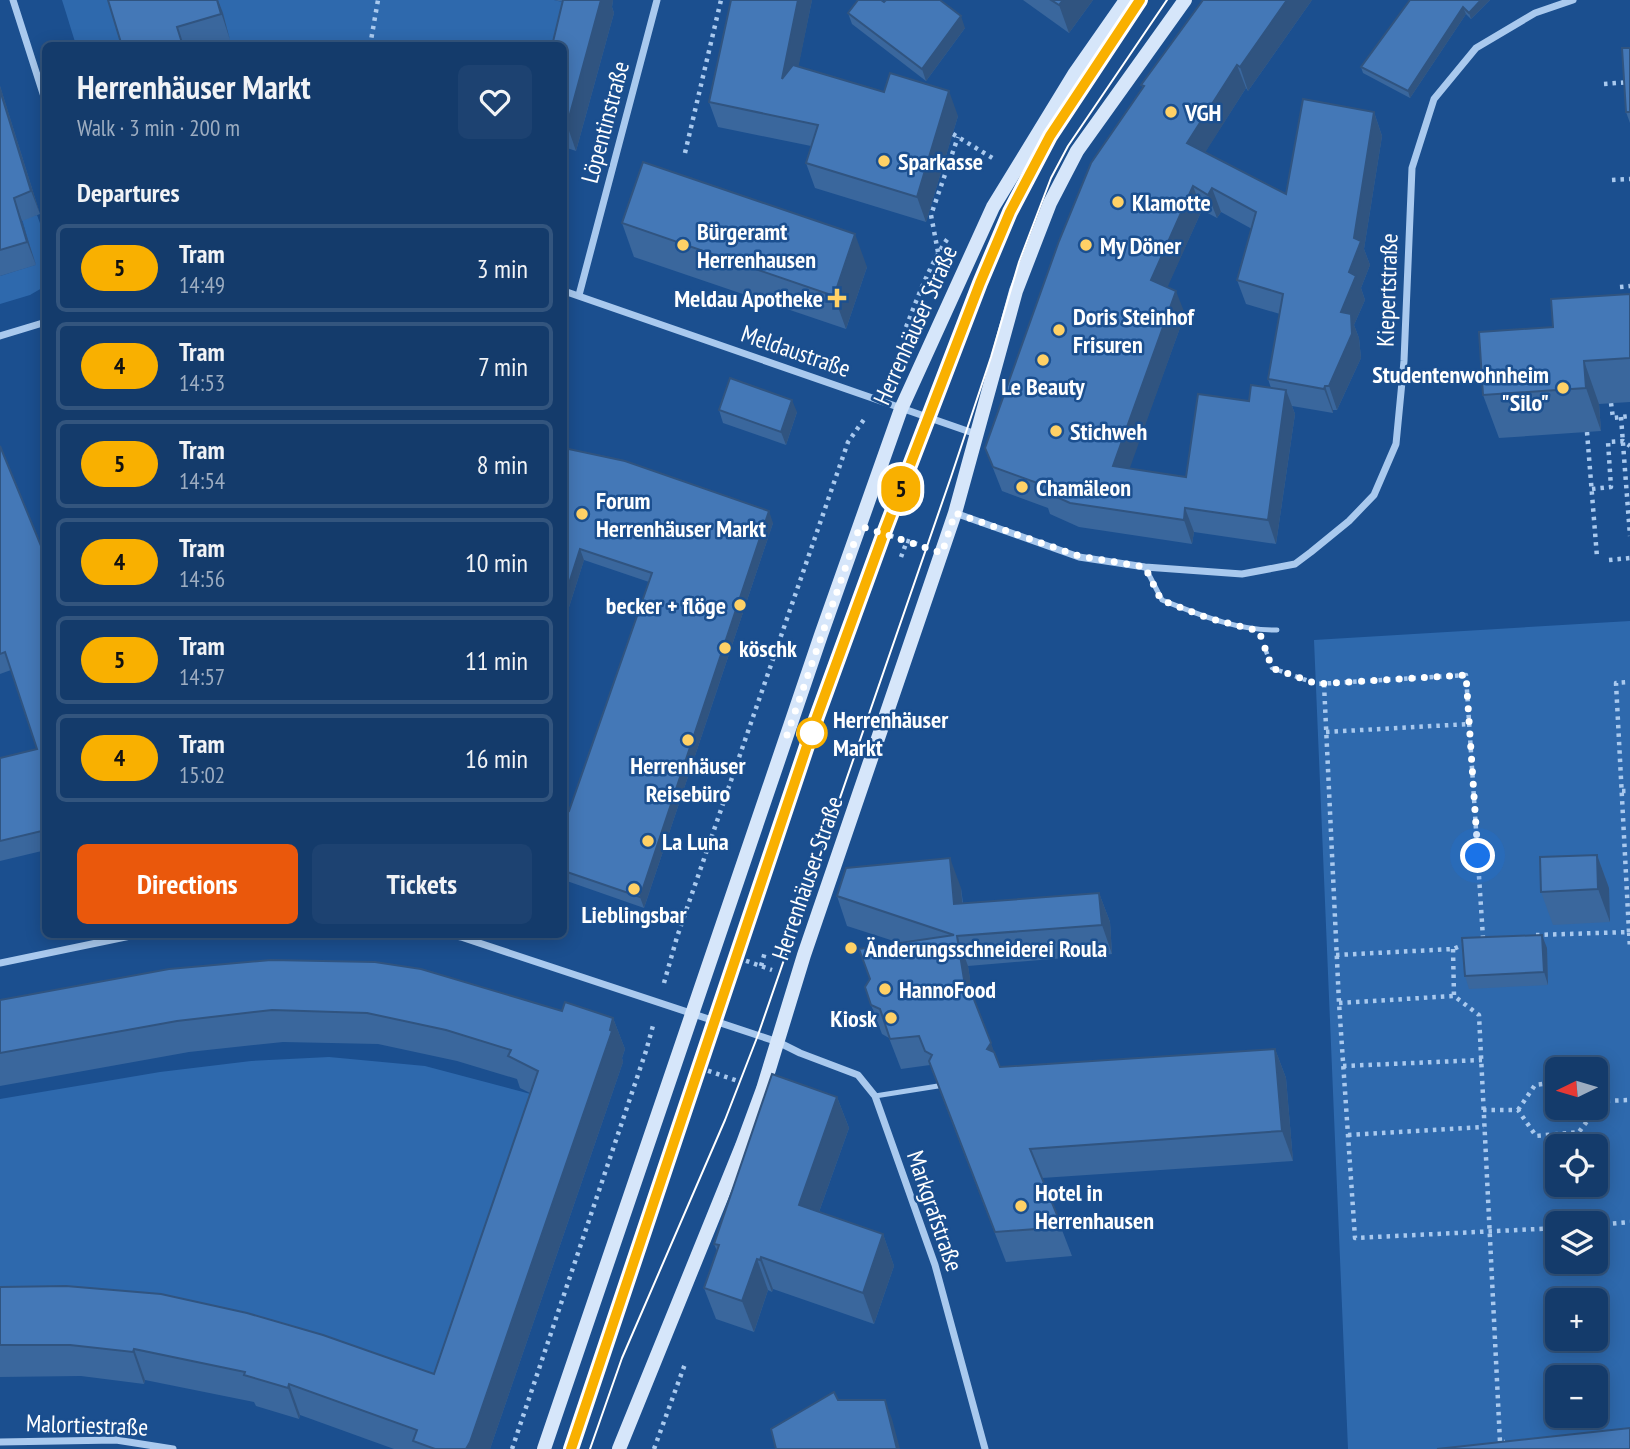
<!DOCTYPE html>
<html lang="en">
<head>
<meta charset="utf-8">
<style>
  :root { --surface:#143b6b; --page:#1d4271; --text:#f1f3f6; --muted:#9dadc1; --line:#33557e; --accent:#ea580c }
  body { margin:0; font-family:"PT Sans Narrow",sans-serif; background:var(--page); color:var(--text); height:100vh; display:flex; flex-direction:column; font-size:26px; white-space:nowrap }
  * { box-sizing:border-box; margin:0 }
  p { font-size:23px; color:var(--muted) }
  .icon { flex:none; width:38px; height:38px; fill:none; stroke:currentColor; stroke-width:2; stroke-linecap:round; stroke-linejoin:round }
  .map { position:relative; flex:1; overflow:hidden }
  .panel { position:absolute; left:42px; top:42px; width:525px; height:896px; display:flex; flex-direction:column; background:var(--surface); border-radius:10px; box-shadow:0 4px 18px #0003,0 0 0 2px var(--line) }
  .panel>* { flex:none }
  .badge { padding:0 14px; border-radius:23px; font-size:24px; line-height:46px }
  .needle { width:46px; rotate:265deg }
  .buttons { position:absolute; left:1545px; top:1057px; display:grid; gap:14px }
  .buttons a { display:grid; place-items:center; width:63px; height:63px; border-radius:10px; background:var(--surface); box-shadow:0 4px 18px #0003,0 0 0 2px var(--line); font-size:35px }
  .you { position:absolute; width:35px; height:35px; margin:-18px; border:5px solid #fff; border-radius:50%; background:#1a73e8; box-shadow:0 0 0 10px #1a73e833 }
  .map>.badge { position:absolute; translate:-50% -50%; box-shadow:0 0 0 4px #fff }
  h2 { padding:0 35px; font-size:26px; line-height:63px }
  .round { display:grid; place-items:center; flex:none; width:74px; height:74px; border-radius:10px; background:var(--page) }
  .head { display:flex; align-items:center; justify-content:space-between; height:119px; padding:0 35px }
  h1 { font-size:33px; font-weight:700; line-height:52px }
  .cta { display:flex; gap:14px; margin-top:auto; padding:14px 35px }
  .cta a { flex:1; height:80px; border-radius:10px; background:var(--accent); color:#fff; font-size:28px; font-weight:700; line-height:80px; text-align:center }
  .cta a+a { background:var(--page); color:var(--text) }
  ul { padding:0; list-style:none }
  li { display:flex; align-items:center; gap:21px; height:88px; margin:0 14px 10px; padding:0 21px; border:4px solid var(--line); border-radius:10px }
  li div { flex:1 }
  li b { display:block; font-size:26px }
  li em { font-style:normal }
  li .badge { min-width:77px; font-weight:700; text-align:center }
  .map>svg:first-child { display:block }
</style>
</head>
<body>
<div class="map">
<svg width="1630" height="1449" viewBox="0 0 1630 1449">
  <rect width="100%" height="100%" fill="#1b4f8f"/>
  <g fill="#2e69ad" fill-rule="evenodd">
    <path d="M62,0H110L123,45H76Z"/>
    <path d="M170,0H554L587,8L564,46L184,45Z"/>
    <path d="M37,215L45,237V281L42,288L30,295L0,304V276L35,265L22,219Z"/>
    <path d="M1630,621V1444L1577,1449H1348L1314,640ZM1558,1069H1596V1108H1558ZM1558,1146H1596V1185H1558ZM1558,1223H1596V1262H1558ZM1558,1300H1596V1339H1558ZM1558,1377H1596V1416H1558Z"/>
    <path d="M329,1057L425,1066L538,1096L436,1388L0,1301V1099L160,1072L251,1061Z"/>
  </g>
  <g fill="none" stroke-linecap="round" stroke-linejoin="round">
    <g stroke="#a9c9ee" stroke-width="4.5" stroke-dasharray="3.5 5" stroke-linecap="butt">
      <path d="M370,46L378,0"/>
      <path d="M1604,84L1630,82"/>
      <path d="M953,134L994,159"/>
      <path d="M685,153L721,0"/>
      <path d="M1612,180L1630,179"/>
      <path d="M938,252L931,215L958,137"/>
      <path d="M1620,287L1630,286"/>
      <path d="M903,335C916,302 928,267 948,238"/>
      <path d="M1611,403L1613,418L1630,416"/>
      <path d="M1621,417L1630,536"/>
      <path d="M1587,432L1597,557"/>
      <path d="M1592,489L1611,487L1608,442L1623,441L1630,446"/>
      <path d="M882,533L917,544"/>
      <path d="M901,557L907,541"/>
      <path d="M1609,560L1630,558"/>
      <path d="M1266,651L1272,668L1317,684L1466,675L1483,938L1479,939"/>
      <path d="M1324,684L1339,1003L1355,1238L1558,1228"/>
      <path d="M1326,732L1469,724"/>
      <path d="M1622,791H1630"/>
      <path d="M1629,932L1616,683L1630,682"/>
      <path d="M1536,935L1629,932L1630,948"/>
      <path d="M1453,949L1454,996"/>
      <path d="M1336,955L1453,949L1468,943"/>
      <path d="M738,958L772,970"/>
      <path d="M761,966L765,952"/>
      <path d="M664,983L677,937L848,442L865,418"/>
      <path d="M1339,1003L1454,996L1479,1015L1500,1442H1505"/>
      <path d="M1343,1066L1482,1060"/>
      <path d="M700,1068L738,1081"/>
      <path d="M1483,1110H1518L1536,1136L1579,1132L1602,1101L1630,1100"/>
      <path d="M1518,1110L1535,1085L1558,1082"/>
      <path d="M1348,1135L1484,1127"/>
      <path d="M1596,1225L1630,1222"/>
      <path d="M512,1449L646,1051L654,1022"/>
      <path d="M654,1449L685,1364"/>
    </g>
    <g stroke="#a9c9ee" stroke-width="5">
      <path d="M1145,567L1162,600C1198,614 1237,631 1277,630"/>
      <path d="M875,1096L938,1086"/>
    </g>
    <g stroke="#a9c9ee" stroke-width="7">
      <path d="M13,0L46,103"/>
      <path d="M564,291L976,434"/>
      <path d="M579,295L657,0"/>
      <path d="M0,336L46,322"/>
      <path d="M955,513L1079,557L1145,567L1242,574L1295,564L1311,552L1349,521L1374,495L1396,444L1404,361L1412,168L1434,99L1476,48L1535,13L1573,0"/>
      <path d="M448,934L461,937L778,1042L800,1053L858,1075L875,1096L935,1265L985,1449"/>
      <path d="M0,963L140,934"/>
      <path d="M0,1442L116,1440L173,1449"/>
    </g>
    <g stroke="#d6e6fa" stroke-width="14">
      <path d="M544,1449L821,635L901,409L993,207L1075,73L1126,0"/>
      <path d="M619,1449L742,1146L763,1089L804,955L955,513L1016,291L1050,203L1077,151L1185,0"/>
    </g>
    <g stroke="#fff" stroke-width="2">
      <path d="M571,1449L815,722L884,533L980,283L1011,212L1050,136L1140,0"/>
      <path d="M590,1449L622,1358L725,1120L758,1035L951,477L991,357L1019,262L1051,178L1068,146L1167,0"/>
    </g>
  </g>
  <g fill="#3a679d" fill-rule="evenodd">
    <path d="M108,0H218L230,40L211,46H122Z"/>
    <path d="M554,0H613L612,7L614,13L576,151L564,147L563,2Z"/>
    <path d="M731,0H812L798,67L958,116L926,222L815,188L806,163L811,146L718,127L709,102Z"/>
    <path d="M1023,0H1093L1069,33Z"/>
    <path d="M1312,0L1248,91L1246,88L1205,152L1286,194L1374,112L1382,136L1364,249L1370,265L1361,288L1365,300L1354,325L1359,338L1361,358L1337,410H1333V413L1292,406L1295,414L1276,544L1194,532L1192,544L1079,527L1050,514L1048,508L1002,491L985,448L1143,88L1141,85ZM1202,210L1217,218L1221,212L1252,229L1237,280L1246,304L1280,314L1268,379L1271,388L1249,401L1186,477L1129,468L1185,314L1167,287Z"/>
    <path d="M1410,0H1490L1471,19L1466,14L1410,98L1363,73L1361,67Z"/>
    <path d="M884,2L965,28L926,81L852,24L848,13Z"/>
    <path d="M1630,48V123L1626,112Z"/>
    <path d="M0,86L40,214L22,221L36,265L0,276Z"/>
    <path d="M622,223L867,267L846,329L634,257Z"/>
    <path d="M1630,294V402L1599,404L1601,431L1499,438L1483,395L1553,327Z"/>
    <path d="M719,410L797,412L786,445L723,423Z"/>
    <path d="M0,446L46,558V850L0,861V758L37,749L11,670L0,674Z"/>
    <path d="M564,448L773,523L644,908L564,880V809L569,811L649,582L584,560L564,623Z"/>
    <path d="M1597,855L1609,888L1610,922L1553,925L1541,892Z"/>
    <path d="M961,888L963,903L1099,893L1110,922L1112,954L968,966L973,1000L1000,1067L1275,1049L1286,1078L1293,1161L1042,1178L1072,1256L1006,1262L930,1065L901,1069L889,1038L882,1034L871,1005L900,943L847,926L837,896Z"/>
    <path d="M1547,948L1548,985L1469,989L1465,976Z"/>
    <path d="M0,1000L562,1011L613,1018L625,1049L622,1058L623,1062L490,1449H394L300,1415L299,1419L256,1406L254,1402L145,1380L144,1384L81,1376L0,1377V1287L434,1374L530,1093L520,1088L517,1079L457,1061L378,1044L283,1042L189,1052L0,1086Z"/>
    <path d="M837,1097L849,1128L819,1212L883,1234L894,1266L874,1324L773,1289L772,1292L768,1290L754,1332L716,1319L704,1288L717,1251L714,1244Z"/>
  </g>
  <g fill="#305480">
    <path d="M217,0H218L223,13L230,40Z"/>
    <path d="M601,0H613L612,7L614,13L576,151L567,125Z"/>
    <path d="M798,0H812L791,104L782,79Z"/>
    <path d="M1063,0H1093L1069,33L1059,5Z"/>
    <path d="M1287,0H1312L1248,91L1240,67Z"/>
    <path d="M1481,0H1490L1471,19L1469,13Z"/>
    <path d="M1463,7L1466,14L1410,98L1408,91Z"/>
    <path d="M961,16L965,28L926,81L922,69Z"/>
    <path d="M1237,65L1246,88L1196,167L1187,143Z"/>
    <path d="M0,86L40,214L31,191L0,90Z"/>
    <path d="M949,91L958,116L926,222L917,197Z"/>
    <path d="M1374,112L1382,136L1364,249L1370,265L1361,288L1365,300L1354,325L1359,338L1361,358L1337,410L1329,386L1341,312L1349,272Z"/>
    <path d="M1193,186L1202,210L1160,304L1151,280Z"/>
    <path d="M1212,188L1221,212L1217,218L1208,195Z"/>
    <path d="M14,198L22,221L36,265L27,242Z"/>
    <path d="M855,234L867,267L846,329L834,296Z"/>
    <path d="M1176,291L1185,314L1122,490L1113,466Z"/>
    <path d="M1584,361L1599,404L1601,431L1586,388Z"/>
    <path d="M1325,386L1333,410V413L1324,389Z"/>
    <path d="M1286,390L1295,414L1276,544L1268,520Z"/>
    <path d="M792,400L797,412L786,445L781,432Z"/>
    <path d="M1185,508L1194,532L1192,544L1184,520Z"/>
    <path d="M769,511L773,523L644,908L640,897Z"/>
    <path d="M580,549L584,560L564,623V599Z"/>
    <path d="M1597,855L1609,888L1610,922L1598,889Z"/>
    <path d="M950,858L961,888L965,934L954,904Z"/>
    <path d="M1099,893L1110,922L1112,954L1102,925Z"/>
    <path d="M1542,935L1547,948L1548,985L1544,972Z"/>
    <path d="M957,936L968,966L978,1028L967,998Z"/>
    <path d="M613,1018L625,1049L622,1058L623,1062L490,1449H466L610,1030Z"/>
    <path d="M991,1043L1001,1072L987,1049Z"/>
    <path d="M1275,1049L1286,1078L1293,1161L1282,1131Z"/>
    <path d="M837,1097L849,1128L810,1237L799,1205Z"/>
    <path d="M883,1234L894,1266L874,1324L863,1293Z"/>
    <path d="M761,1257L773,1289L772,1292L760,1260Z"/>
    <path d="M757,1259L768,1290L754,1332L742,1301Z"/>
    <path d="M134,1349L145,1380L144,1384L133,1352Z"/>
    <path d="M289,1384L300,1415L299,1419L288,1388Z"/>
    <path d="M885,1400L892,1419L900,1449H897Z"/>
  </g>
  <g fill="#4478b7" stroke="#305480" stroke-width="2">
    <path d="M108,0H217L221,14L177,27L183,46H122Z"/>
    <path d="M563,0H601L567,125L564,124V46H552Z"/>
    <path d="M731,0H798L782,79L793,65L884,92L890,73L949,91L917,197L806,163L818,125L709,102Z"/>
    <path d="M858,0H881L884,2L886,0H940L961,16L922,69L848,13Z"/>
    <path d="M1051,0H1063L1059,5Z"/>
    <path d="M1203,0H1287L1240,67L1237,65L1187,143L1286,194L1303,99L1374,112L1354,238L1361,241L1349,272L1356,276L1341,312L1351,314L1352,334L1329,386H1325L1324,389L1268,379L1283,294L1237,280L1256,212L1212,188L1208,195L1193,186L1151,280L1176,291L1113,466L1186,477L1198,394L1249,401L1251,385L1286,390L1268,520L1185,508L1184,520L1070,503L1041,490L1043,485L993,467L985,448L1059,241L1091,163L1144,86L1141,85Z"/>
    <path d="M1410,0H1481L1469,13L1463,7L1408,91L1361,67Z"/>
    <path d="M1622,48H1630V112H1626Z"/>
    <path d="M0,90L31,191L14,198L27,242L0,250Z"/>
    <path d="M643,162L855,234L834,296L622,223Z"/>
    <path d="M1630,294V358L1584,361L1586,388L1483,395L1479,332L1553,327L1551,299Z"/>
    <path d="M730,378L792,400L781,432L719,410Z"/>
    <path d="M0,446L46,558V830L0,841V758L37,749L5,652L0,654Z"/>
    <path d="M564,448L625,461L769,511L640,897L564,871V809L569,811L652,573L580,549L564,599Z"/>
    <path d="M1597,855L1598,889L1541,892L1540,857Z"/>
    <path d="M950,858L954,904L1099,893L1102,925L957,936L967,998L973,997L991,1043L987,1049L994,1052L1000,1067L1275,1049L1282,1131L1030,1149L1062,1227L995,1232L929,1061L932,1055L925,1051L919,1036L890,1039L880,1009L871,1005L865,987L870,979L859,949L954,935L837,896L846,868Z"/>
    <path d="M1542,935L1544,972L1465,976L1462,938Z"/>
    <path d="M271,960L375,962L421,969L562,1011L565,1002L613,1018L610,1030L612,1031L470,1442L466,1449H435L413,1441L417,1430L289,1384L288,1388L244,1375L245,1372L134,1349L133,1352L70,1345H0V1287L66,1286L161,1294L247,1313L323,1335L434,1374L538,1071L508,1056L511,1050L446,1030L367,1013L272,1010L177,1021L0,1053V1000L169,969Z"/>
    <path d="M772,1074L837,1097L799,1205L883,1234L863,1293L761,1257L760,1260L757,1259L742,1301L704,1288L719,1245L714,1244Z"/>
    <path d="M834,1392L838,1400H885L897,1449H776L771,1429Z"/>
    <path d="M1630,1428V1449H1437Z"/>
  </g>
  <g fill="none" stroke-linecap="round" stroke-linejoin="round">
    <g stroke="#fff" stroke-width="16">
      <path id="line" d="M571,1449L815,722L884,533L980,283L1010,212L1050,136L1140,0"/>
    </g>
    <use href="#line" stroke="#f9b000" stroke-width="10"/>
    <path stroke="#fff" stroke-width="7" stroke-dasharray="0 12.6" d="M812,733L787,735L860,526L942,553L955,513L1079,556L1145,567L1161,600L1208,618L1259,631L1272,668L1317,684L1466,675L1478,856"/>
  </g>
  <g fill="#ffd166" stroke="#1b4f8f" stroke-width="2.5">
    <circle cx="1171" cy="112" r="7"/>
    <circle cx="884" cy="161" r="7"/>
    <circle cx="1118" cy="202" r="7"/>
    <circle cx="683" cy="245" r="7"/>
    <circle cx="1086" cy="245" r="7"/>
    <path d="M833.5 287.5h7v7h7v7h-7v7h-7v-7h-7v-7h7z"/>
    <circle cx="1059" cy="330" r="7"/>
    <circle cx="1043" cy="360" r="7"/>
    <circle cx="1563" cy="388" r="7"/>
    <circle cx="1056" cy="431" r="7"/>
    <circle cx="1022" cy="487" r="7"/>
    <circle cx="582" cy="514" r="7"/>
    <circle cx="740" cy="605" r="7"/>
    <circle cx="725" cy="648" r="7"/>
    <circle cx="688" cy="740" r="7"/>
    <circle cx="648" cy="841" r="7"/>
    <circle cx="634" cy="889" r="7"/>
    <circle cx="851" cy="948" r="7"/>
    <circle cx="885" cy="989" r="7"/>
    <circle cx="891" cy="1018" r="7"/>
    <circle cx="1021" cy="1206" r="7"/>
  </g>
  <circle fill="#fff" stroke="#f9b000" stroke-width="3.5" cx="812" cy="733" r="14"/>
  <g text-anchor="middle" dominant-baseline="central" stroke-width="5" stroke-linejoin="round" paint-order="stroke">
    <g font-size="24" font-weight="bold" fill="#fff" stroke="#1b4f8f" text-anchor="start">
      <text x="1185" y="112">VGH</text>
      <text x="898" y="161">Sparkasse</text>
      <text x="1132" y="202">Klamotte</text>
      <text x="697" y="231">Bürgeramt<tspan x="697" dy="28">Herrenhausen</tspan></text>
      <text x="1100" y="245">My Döner</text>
      <text x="823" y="298" text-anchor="end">Meldau Apotheke</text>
      <text x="1073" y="316">Doris Steinhof<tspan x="1073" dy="28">Frisuren</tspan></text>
      <text x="1549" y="374" text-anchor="end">Studentenwohnheim<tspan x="1549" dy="28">"Silo"</tspan></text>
      <text x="1043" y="386" text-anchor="middle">Le Beauty</text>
      <text x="1070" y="431">Stichweh</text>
      <text x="1036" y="487">Chamäleon</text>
      <text x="596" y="500">Forum<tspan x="596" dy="28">Herrenhäuser Markt</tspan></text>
      <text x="726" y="605" text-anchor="end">becker + flöge</text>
      <text x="739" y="648">köschk</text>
      <text x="688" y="765" text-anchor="middle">Herrenhäuser<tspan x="688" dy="28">Reisebüro</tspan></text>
      <text x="662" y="841">La Luna</text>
      <text x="634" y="914" text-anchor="middle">Lieblingsbar</text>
      <text x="865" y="948">Änderungsschneiderei Roula</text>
      <text x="899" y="989">HannoFood</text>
      <text x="877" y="1018" text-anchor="end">Kiosk</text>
      <text x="1035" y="1192">Hotel in<tspan x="1035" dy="28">Herrenhausen</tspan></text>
    </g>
    <g font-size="24" fill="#fff" stroke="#1b4f8f">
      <text transform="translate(605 122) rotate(-75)">Löpentinstraße</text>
      <text transform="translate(1387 290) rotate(-88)">Kiepertstraße</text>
      <text transform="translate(915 325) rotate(-66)">Herrenhäuser Straße</text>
      <text transform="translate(796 351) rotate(19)">Meldaustraße</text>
      <text transform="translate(807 878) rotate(-71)">Herrenhäuser Straße</text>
      <text transform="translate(935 1211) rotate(71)">Markgrafstraße</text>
      <text transform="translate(87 1425) rotate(2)">Malortiestraße</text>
    </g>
    <g font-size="24" font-weight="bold" fill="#fff" stroke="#1b4f8f" text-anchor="start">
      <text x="833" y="719">Herrenhäuser<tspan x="833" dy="28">Markt</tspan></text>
    </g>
  </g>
</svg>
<div class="buttons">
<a><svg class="needle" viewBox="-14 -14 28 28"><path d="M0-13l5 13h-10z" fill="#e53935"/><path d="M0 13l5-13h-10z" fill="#9dadc1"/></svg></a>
<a><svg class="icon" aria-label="locate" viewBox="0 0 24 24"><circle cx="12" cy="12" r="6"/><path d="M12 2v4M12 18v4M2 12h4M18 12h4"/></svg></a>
<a><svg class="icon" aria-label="layers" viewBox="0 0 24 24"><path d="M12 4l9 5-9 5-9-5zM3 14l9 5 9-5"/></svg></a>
<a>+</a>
<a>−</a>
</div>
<div class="you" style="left:1478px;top:856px"></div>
<b class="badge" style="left:901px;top:489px;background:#f9b000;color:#111">5</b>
<section class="panel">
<div class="head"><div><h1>Herrenhäuser Markt</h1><p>Walk · 3 min · 200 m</p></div><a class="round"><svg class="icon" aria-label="heart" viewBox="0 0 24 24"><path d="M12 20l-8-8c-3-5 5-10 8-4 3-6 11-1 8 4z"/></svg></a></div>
<h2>Departures</h2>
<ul>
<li><span class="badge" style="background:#f9b000;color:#111">5</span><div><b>Tram</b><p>14:49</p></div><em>3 min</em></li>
<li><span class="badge" style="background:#f9b000;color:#111">4</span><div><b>Tram</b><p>14:53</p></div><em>7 min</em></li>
<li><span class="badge" style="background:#f9b000;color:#111">5</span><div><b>Tram</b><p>14:54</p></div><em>8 min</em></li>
<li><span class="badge" style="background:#f9b000;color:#111">4</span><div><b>Tram</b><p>14:56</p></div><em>10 min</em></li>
<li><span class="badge" style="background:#f9b000;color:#111">5</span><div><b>Tram</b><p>14:57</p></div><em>11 min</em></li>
<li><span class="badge" style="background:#f9b000;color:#111">4</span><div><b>Tram</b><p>15:02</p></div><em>16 min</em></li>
</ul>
<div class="cta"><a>Directions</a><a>Tickets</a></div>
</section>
</div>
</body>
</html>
